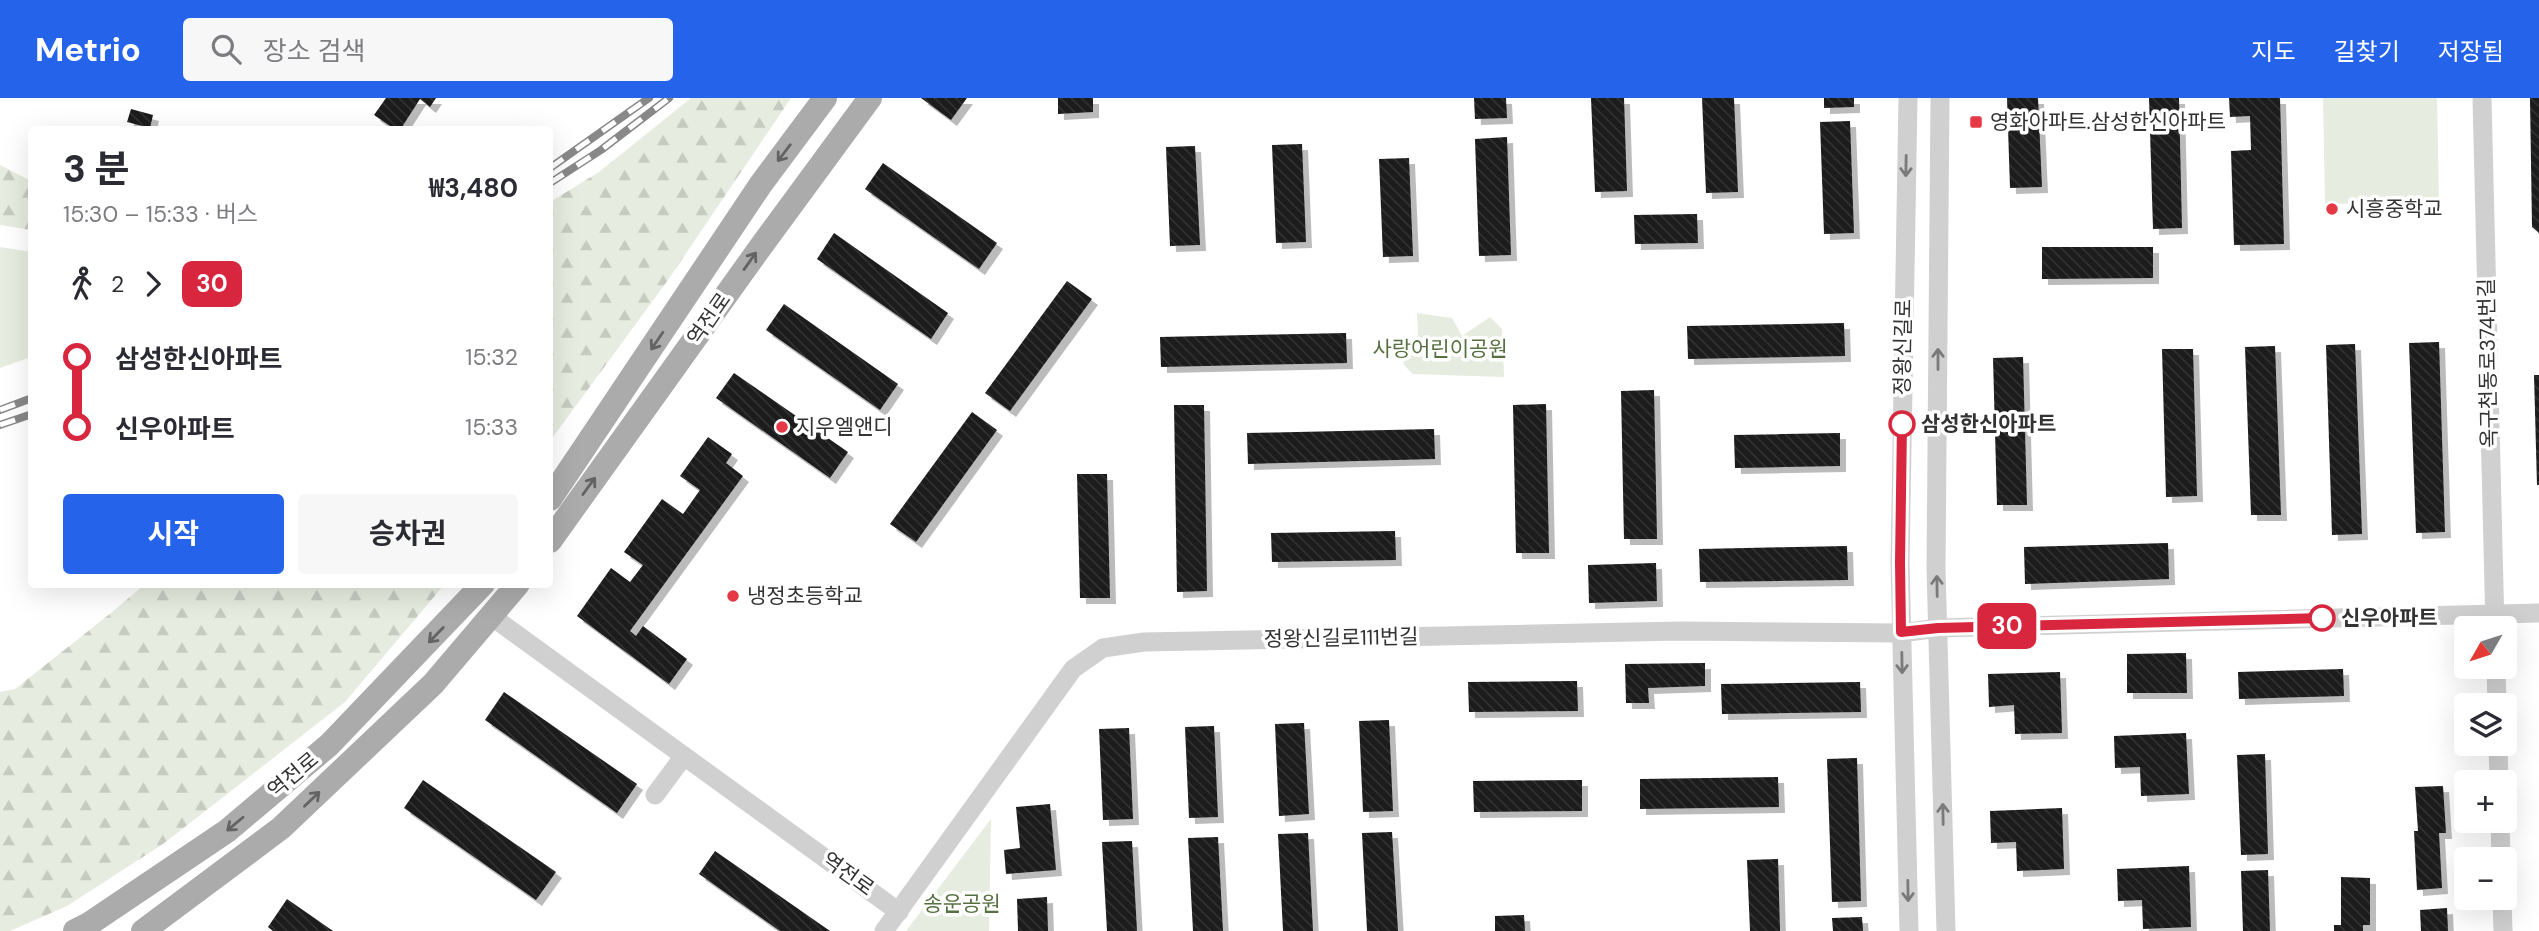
<!DOCTYPE html>
<html lang="ko">
<head>
<meta charset="utf-8">
<style>
  :root { --surface:#fff; --page:#f7f7f7; --text:#2b2b33; --muted:#7c7c81; --accent:#2563eb }
  body { margin:0; font-family:"DM Sans","Noto Sans KR",sans-serif; background:var(--page); color:var(--text); height:100vh; display:flex; flex-direction:column; font-size:26px; white-space:nowrap }
  * { box-sizing:border-box; margin:0 }
  p { font-size:23px; color:var(--muted) }
  .icon { flex:none; width:38px; height:38px; fill:none; stroke:currentColor; stroke-width:2; stroke-linecap:round; stroke-linejoin:round }
  .map { position:relative; flex:1; overflow:hidden }
  .side { position:absolute; left:28px; top:28px; width:525px; height:462px; display:flex; flex-direction:column; background:var(--surface); border-radius:7px; box-shadow:0 7px 28px #0002 }
  .side>* { flex:none }
  .badge { padding:0 14px; border-radius:10px; font-size:24px; line-height:46px }
  .needle { width:46px; rotate:231deg }
  .fabs { position:absolute; left:2454px; top:518px; display:grid; gap:14px }
  .fabs a { display:grid; place-items:center; width:63px; height:63px; border-radius:7px; background:var(--surface); box-shadow:0 7px 28px #0002; font-size:35px }
  .map>.badge { position:absolute; translate:-50% -50%; box-shadow:0 0 0 4px #fff }
  .legs { display:flex; align-items:center; gap:10px; height:77px; padding:0 35px; font-size:23px }
  .legs p { margin-inline-start:auto }
  .summary { display:flex; align-items:center; justify-content:space-between; height:119px; padding:0 35px }
  h1 { font-size:38px; font-weight:700; line-height:52px }
  .action { display:flex; gap:14px; margin-top:auto; padding:14px 35px }
  .action a { flex:1; height:80px; border-radius:7px; background:var(--accent); color:#fff; font-size:28px; font-weight:700; line-height:80px; text-align:center }
  .action a+a { background:var(--page); color:var(--text) }
  ul { padding:0 35px; list-style:none }
  li { display:flex; align-items:center; gap:24px; height:70px; font-size:26px }
  li i { display:grid; place-items:center; width:10px; height:100%; margin:0 9px; background:currentColor }
  li i::after { content:''; width:18px; height:18px; margin:-9px; border:5px solid; border-radius:50%; background:var(--surface) }
  li p { margin-inline-start:auto }
  li:first-child i { background:linear-gradient(#0000 50%,currentColor 0) }
  li:last-child i { background:linear-gradient(currentColor 50%,#0000 0) }
  header { display:flex; align-items:center; gap:42px; box-sizing:border-box; height:98px; padding:0 35px; background:var(--accent); color:#fff }
  header strong { font-size:33px }
  nav { display:flex; gap:38px; margin-inline-start:auto; font-size:24px }
  .search { width:490px; height:63px; background:var(--page); display:flex; align-items:center; gap:18px; box-sizing:border-box; padding:0 24px; border-radius:7px; color:var(--muted); font-size:26px }
  .map>svg:first-child { display:block }
</style>
</head>
<body>
<header>
<strong>Metrio</strong>
<div class="search"><svg class="icon" aria-label="search" viewBox="0 0 24 24"><circle cx="10" cy="10" r="6"/><path d="M15 15l6 6"/></svg>장소 검색</div>
<nav><a>지도</a><a>길찾기</a><a>저장됨</a></nav>
</header>
<div class="map">
<svg width="2539" height="833" viewBox="0 0 2539 833">
  <defs>
    <pattern id="forest-firs" width="22" height="20" patternUnits="userSpaceOnUse" patternTransform="scale(1.75)"><rect width="22" height="20" fill="#e6ecdf"/><path d="M5 1l3.5 6h-7zM16 11l3.5 6h-7z" fill="#c6cbc0"/></pattern>
    <pattern id="building-back-hatch" width="6" height="6" patternUnits="userSpaceOnUse" patternTransform="scale(1.75)"><rect width="6" height="6" fill="#1a1a1a"/><path d="M-1 5l2 2M0 0l6 6M5-1l2 2" fill="none" stroke="#333"/></pattern>
    <filter id="shadow"><feDropShadow dx="6" dy="6" stdDeviation="0" flood-color="#0004"/></filter>
  </defs>
  <rect width="100%" height="100%" fill="#fff"/>
  <g fill="#e6ecdf">
    <path d="M2323,0H2437L2439,104L2325,106Z"/>
    <path d="M0,149L32,154L31,259L0,270Z"/>
    <path d="M1417,215L1452,220L1462,238L1490,219L1502,231L1504,279L1413,276L1404,267L1402,254L1418,237Z"/>
    <path d="M991,721L989,833H906Z"/>
  </g>
  <g fill="url(#forest-firs)">
    <path d="M691,0H791L668,182L550,343V104L599,74Z"/>
    <path d="M0,67L31,83V132L0,127Z"/>
    <path d="M144,487H444L345,604L163,746L67,808L10,833H0V594L15,591L111,515Z"/>
  </g>
  <g fill="url(#building-back-hatch)" filter="url(#shadow)">
    <path d="M386,0H436L430,9L420,1L400,32H396L374,17Z"/>
    <path d="M921,0H967L951,22Z"/>
    <path d="M1058,0H1093V14L1058,16Z"/>
    <path d="M1474,0H1506L1507,20L1475,21Z"/>
    <path d="M1591,0H1624L1627,93L1595,94Z"/>
    <path d="M1702,0H1734L1738,94L1706,95Z"/>
    <path d="M1824,0H1854V9L1824,10Z"/>
    <path d="M2007,0H2038L2042,89L2010,90Z"/>
    <path d="M2149,0H2179L2182,130L2153,131Z"/>
    <path d="M2229,0H2280L2284,146L2234,147L2231,53L2251,52L2250,18L2230,19Z"/>
    <path d="M2530,0H2539V135L2532,129Z"/>
    <path d="M131,11L153,17L150,30L127,24Z"/>
    <path d="M1850,23L1854,135L1824,136L1820,24Z"/>
    <path d="M1507,39L1511,157L1479,158L1475,41Z"/>
    <path d="M1302,46L1306,144L1276,145L1272,47Z"/>
    <path d="M1195,48L1200,147L1170,148L1166,49Z"/>
    <path d="M1409,60L1413,158L1383,159L1379,61Z"/>
    <path d="M883,65L997,145L979,171L865,91Z"/>
    <path d="M1697,116L1698,145L1635,146L1634,117Z"/>
    <path d="M834,135L948,215L931,241L817,161Z"/>
    <path d="M2042,149H2153V180L2042,181Z"/>
    <path d="M1067,183L1092,201L1010,313L985,295Z"/>
    <path d="M784,206L898,286L880,312L766,232Z"/>
    <path d="M1844,225L1845,258L1688,261L1687,228Z"/>
    <path d="M1346,235L1347,265L1161,269L1160,239Z"/>
    <path d="M2439,244L2445,434L2416,435L2409,245Z"/>
    <path d="M2355,246L2362,436L2332,437L2326,247Z"/>
    <path d="M2275,248L2281,417H2251L2245,249Z"/>
    <path d="M2162,251H2193L2197,398L2166,399Z"/>
    <path d="M2023,259L2027,407H1997L1993,260Z"/>
    <path d="M734,275L848,354L830,380L716,300Z"/>
    <path d="M2534,277H2539V387H2537Z"/>
    <path d="M1654,292L1657,441H1624L1621,293Z"/>
    <path d="M1546,306L1549,455H1516L1513,307Z"/>
    <path d="M1174,307H1204L1207,493L1177,494Z"/>
    <path d="M972,314L997,332L916,444L890,426Z"/>
    <path d="M1434,331L1435,361L1248,366L1247,335Z"/>
    <path d="M1840,335V368L1735,370L1734,337Z"/>
    <path d="M708,339L732,356L726,365L743,378L630,533L636,538L643,528L687,561L669,586L577,518L611,470L630,484L643,467L624,454L662,401L683,416L700,392L680,378Z"/>
    <path d="M1077,376H1107L1110,500H1080Z"/>
    <path d="M1395,433L1396,462L1272,464L1271,435Z"/>
    <path d="M2168,445L2169,481L2025,486L2024,449Z"/>
    <path d="M1847,448L1848,482L1700,484L1699,451Z"/>
    <path d="M1656,465L1657,503L1589,505L1588,467Z"/>
    <path d="M2186,555L2187,595H2127V556Z"/>
    <path d="M1705,565V588L1648,590L1649,605H1626L1625,566Z"/>
    <path d="M2343,571L2344,598L2239,601L2238,574Z"/>
    <path d="M2060,574L2062,635L2015,636L2014,607L1989,609L1988,576Z"/>
    <path d="M1577,583L1578,613L1469,614L1468,584Z"/>
    <path d="M1860,584L1861,614L1722,616L1721,586Z"/>
    <path d="M504,594L637,686L617,715L485,622Z"/>
    <path d="M1389,622L1393,713L1363,714L1359,623Z"/>
    <path d="M1304,625L1309,716L1279,718L1275,626Z"/>
    <path d="M1214,628L1218,719L1189,720L1185,629Z"/>
    <path d="M1129,630L1133,721L1103,722L1099,631Z"/>
    <path d="M2186,635L2189,696L2141,698L2140,669L2115,670L2114,638Z"/>
    <path d="M2265,656L2268,756L2241,757L2237,657Z"/>
    <path d="M1857,660L1861,803L1832,804L1827,661Z"/>
    <path d="M1778,679L1779,709L1640,711V681Z"/>
    <path d="M423,682L556,774L536,802L404,710Z"/>
    <path d="M1582,682V713L1474,714L1473,683Z"/>
    <path d="M2443,688L2446,735H2439L2442,790L2417,792L2414,733H2418L2415,689Z"/>
    <path d="M1050,706L1056,772L1006,776L1004,752L1020,750L1016,709Z"/>
    <path d="M2062,710L2064,771L2017,773L2016,744L1991,745L1990,713Z"/>
    <path d="M1392,734L1398,833H1367L1362,735Z"/>
    <path d="M1308,735L1313,833H1283L1278,736Z"/>
    <path d="M1218,739L1223,833H1193L1188,740Z"/>
    <path d="M1132,743L1137,833H1107L1102,744Z"/>
    <path d="M715,753L830,833H780L699,776Z"/>
    <path d="M1778,761L1780,833H1750L1747,762Z"/>
    <path d="M2189,768L2191,829L2143,831L2142,802L2118,803L2117,771Z"/>
    <path d="M2268,772L2270,833H2243L2241,773Z"/>
    <path d="M2341,779L2370,780V827H2363V833H2334V827H2341Z"/>
    <path d="M1047,799L1048,833H1018L1017,801Z"/>
    <path d="M287,801L333,833H273L268,829Z"/>
    <path d="M2447,810L2448,833H2421L2420,812Z"/>
    <path d="M1524,817L1525,833H1495V818Z"/>
    <path d="M1862,819L1863,833H1833L1832,820Z"/>
  </g>
  <g fill="none" stroke-linecap="round" stroke-linejoin="round">
    <g stroke="#d0d0d0" stroke-width="19">
      <path d="M1908,0L1900,465L1909,833"/>
      <path d="M1940,0L1936,470L1946,833"/>
      <path d="M2482,0L2495,530"/>
      <path d="M491,518L899,814"/>
      <path d="M2496,569L2497,607"/>
      <path d="M2498,646L2499,684"/>
      <path d="M655,697L684,658"/>
      <path d="M2500,723L2501,761"/>
      <path d="M2502,800L2503,833"/>
      <path d="M884,833L1073,571L1103,550L1144,544L1681,533L1901,535L1938,530L2539,515"/>
    </g>
    <g stroke="#ababab" stroke-width="24">
      <path d="M550,401L761,86L825,0"/>
      <path d="M550,443L762,147L870,0"/>
      <path d="M75,833L89,826L227,733L329,647L483,486"/>
      <path d="M143,833L281,730L433,586L518,486"/>
    </g>
    <g stroke="#888" stroke-width="8">
      <g id="rail">
        <path d="M550,70L649,0"/>
        <path d="M550,85L601,52L669,0"/>
        <path d="M0,312L32,300"/>
        <path d="M0,327L32,316"/>
      </g>
    </g>
    <use href="#rail" stroke="#fff" stroke-width="5" stroke-dasharray="16" stroke-linecap="butt"/>
  </g>
  <defs><path id="oneway-shaft" d="M-6 0H5M1.5-3L5.5 0L1.5 3" fill="none" stroke-width="1.6" stroke-linecap="round" stroke-linejoin="round" transform="scale(1.75)"/></defs>
  <g stroke="#636363">
    <use href="#oneway-shaft" transform="translate(784 55) rotate(127)"/>
    <use href="#oneway-shaft" transform="translate(750 163) rotate(-55)"/>
    <use href="#oneway-shaft" transform="translate(657 243) rotate(124)"/>
    <use href="#oneway-shaft" transform="translate(589 388) rotate(-54)"/>
    <use href="#oneway-shaft" transform="translate(436 537) rotate(134)"/>
    <use href="#oneway-shaft" transform="translate(312 701) rotate(-44)"/>
    <use href="#oneway-shaft" transform="translate(235 726) rotate(140)"/>
  </g>
  <g stroke="#7a7a7a">
    <use href="#oneway-shaft" transform="translate(1906 68) rotate(91)"/>
    <use href="#oneway-shaft" transform="translate(1938 261) rotate(-90)"/>
    <use href="#oneway-shaft" transform="translate(1937 488) rotate(-91)"/>
    <use href="#oneway-shaft" transform="translate(1902 565) rotate(89)"/>
    <use href="#oneway-shaft" transform="translate(1943 716) rotate(-91)"/>
    <use href="#oneway-shaft" transform="translate(1908 793) rotate(89)"/>
  </g>
  <g fill="none" stroke-linecap="round" stroke-linejoin="round">
    <g stroke="#fff" stroke-width="16">
      <path id="line-1" d="M1902,326L1900,465L1901,534L1938,530L2322,520"/>
    </g>
    <use href="#line-1" stroke="#d7263d" stroke-width="10"/>
  </g>
  <g fill="#e63946" stroke="#fff" stroke-width="2.5">
    <rect x="1969" y="17" width="14" height="14" rx="3.5"/>
    <circle cx="2332" cy="111" r="7"/>
    <circle cx="782" cy="329" r="7"/>
    <circle cx="733" cy="498" r="7"/>
  </g>
  <g fill="#fff" stroke="#d7263d" stroke-width="3.5">
    <circle cx="1902" cy="326" r="12"/>
    <circle cx="2322" cy="520" r="12"/>
  </g>
  <g text-anchor="middle" dominant-baseline="central" stroke-width="7" stroke-linejoin="round" paint-order="stroke">
    <g font-size="21" fill="#333" stroke="#fff" text-anchor="start">
      <text x="1990" y="24">영화아파트.삼성한신아파트</text>
      <text x="2346" y="111">시흥중학교</text>
      <text x="796" y="329">지우엘앤디</text>
      <text x="747" y="498">냉정초등학교</text>
    </g>
    <g font-size="21" fill="#333" stroke="#fff">
      <text transform="translate(709 221) rotate(-55)">역전로</text>
      <text transform="translate(1903 249) rotate(-89)">정왕신길로</text>
      <text transform="translate(2488 265) rotate(-91)">옥구천동로374번길</text>
      <text transform="translate(1341 540) rotate(-1)">정왕신길로111번길</text>
      <text transform="translate(293 677) rotate(-40)">역전로</text>
      <text transform="translate(848 776) rotate(36)">역전로</text>
    </g>
    <g font-size="21" fill="#56703f" stroke="#fff">
      <text x="1440" y="251">사랑어린이공원</text>
      <text x="962" y="806">송운공원</text>
    </g>
    <g font-size="21" font-weight="bold" fill="#333" stroke="#fff" text-anchor="start">
      <text x="1921" y="326">삼성한신아파트</text>
      <text x="2341" y="520">신우아파트</text>
    </g>
  </g>
</svg>
<div class="fabs">
<a><svg class="needle" viewBox="-14 -14 28 28"><path d="M0-13l5 13h-10z" fill="#e53935"/><path d="M0 13l5-13h-10z" fill="#7c7c81"/></svg></a>
<a><svg class="icon" aria-label="layers" viewBox="0 0 24 24"><path d="M12 4l9 5-9 5-9-5zM3 14l9 5 9-5"/></svg></a>
<a>+</a>
<a>−</a>
</div>
<b class="badge" style="left:2007px;top:528px;background:#d7263d;color:#fff">30</b>
<section class="side">
<div class="summary"><div><h1>3 분</h1><p>15:30 – 15:33 · 버스</p></div><b>₩3,480</b></div>
<div class="legs"><svg class="icon" aria-label="walk" viewBox="0 0 24 24"><circle cx="13" cy="4" r="2"/><path d="M13 8l-2 6 4 7M11 14l-3 7M7 12l3-4h3l4 4"/></svg>2<svg class="icon" aria-label="forward" viewBox="0 0 24 24"><path d="M9 5l7 7-7 7"/></svg><b class="badge" style="background:#d7263d;color:#fff">30</b></div>
<ul>
<li><i style="color:#d7263d"></i><b>삼성한신아파트</b><p>15:32</p></li>
<li><i style="color:#d7263d"></i><b>신우아파트</b><p>15:33</p></li>
</ul>
<div class="action"><a>시작</a><a>승차권</a></div>
</section>
</div>
</body>
</html>
